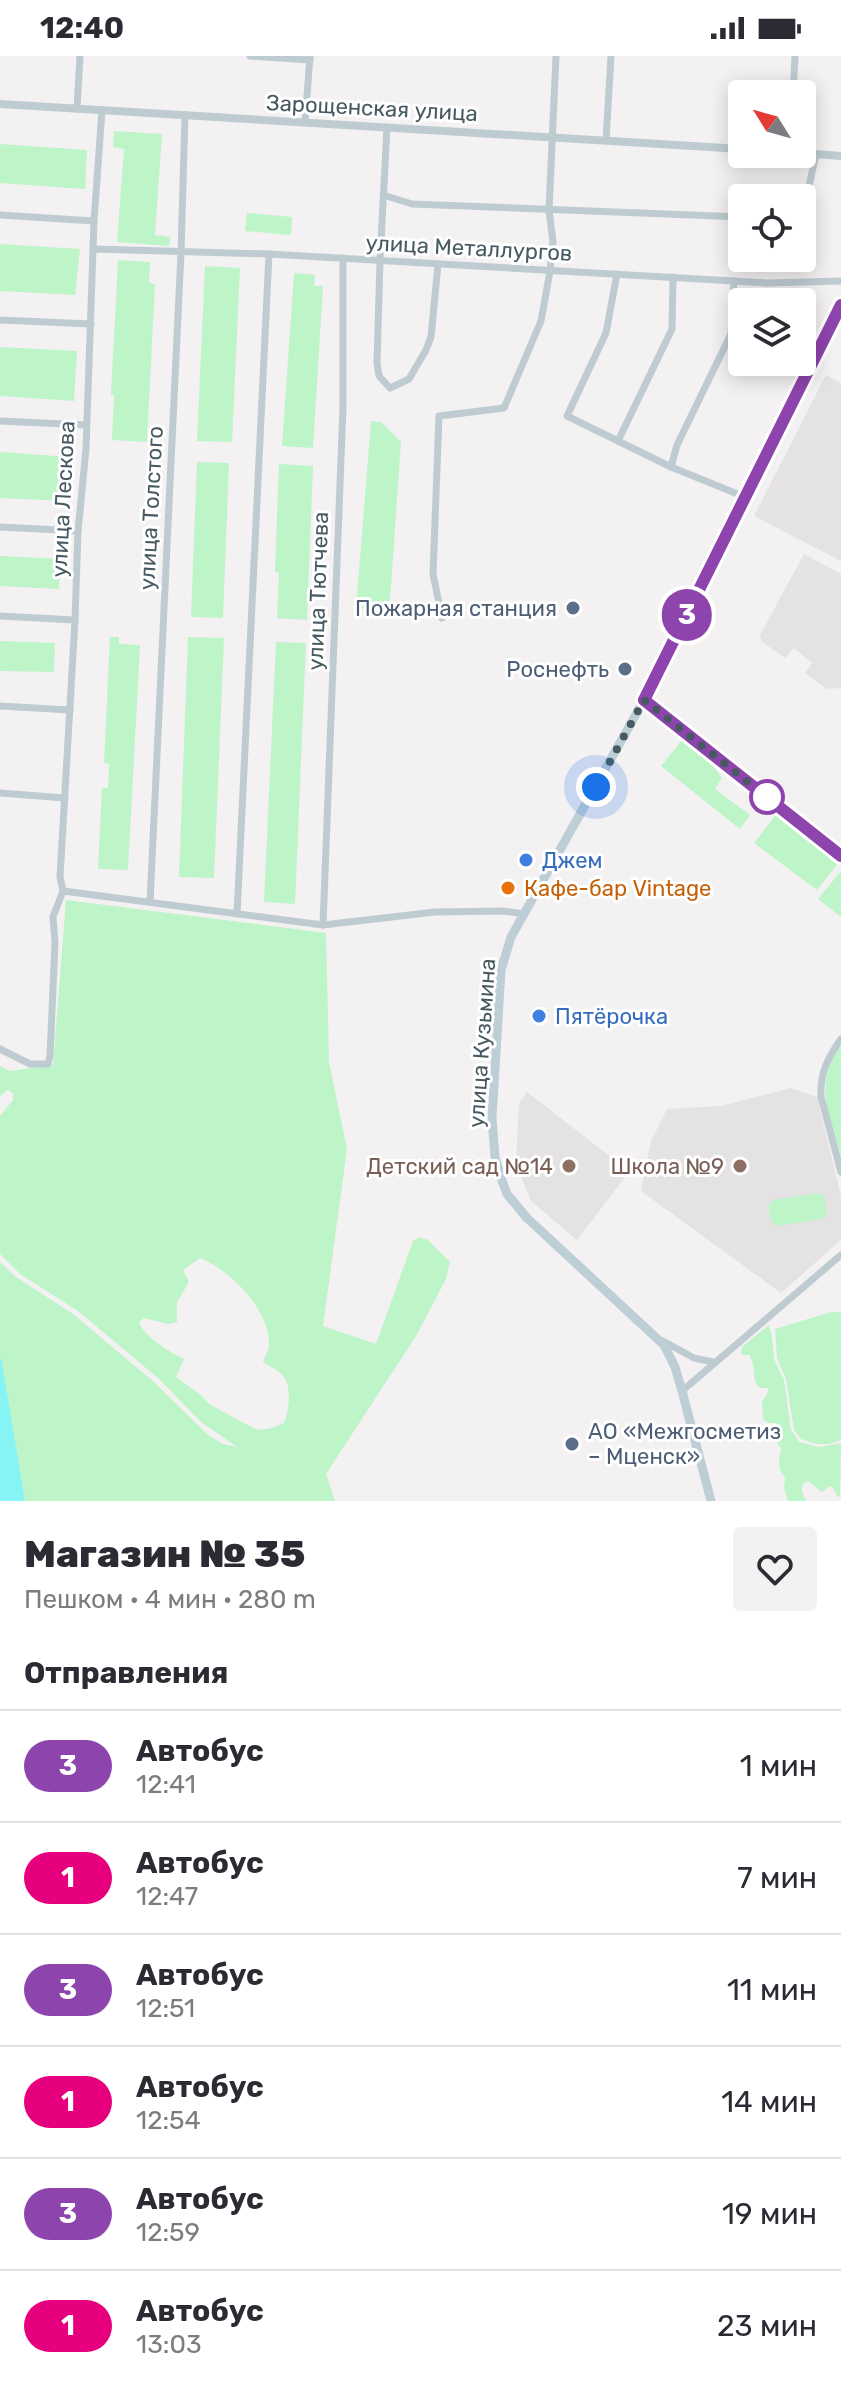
<!DOCTYPE html>
<html lang="ru">
<head>
<meta charset="utf-8">
<style>
  :root { --surface:#fff; --page:#f2f2f3; --text:#2b2b33; --muted:#7c7c81; --line:#e1e1e2 }
  body { margin:0; font-family:Rubik,sans-serif; background:var(--page); color:var(--text); height:100vh; display:flex; flex-direction:column; font-size:30px; white-space:nowrap }
  * { box-sizing:border-box; margin:0 }
  p { font-size:26px; color:var(--muted) }
  .icon { flex:none; width:44px; height:44px; fill:none; stroke:currentColor; stroke-width:2; stroke-linecap:round; stroke-linejoin:round }
  .map { position:relative; height:1445px; overflow:hidden }
  .drawer { display:flex; flex-direction:column; background:var(--surface); flex:1 }
  .drawer>* { flex:none }
  .badge { padding:0 16px; border-radius:26px; font-size:28px; line-height:52px }
  .needle { width:52px; rotate:307deg }
  .controls { position:absolute; left:728px; top:24px; display:grid; gap:16px }
  .controls a { display:grid; place-items:center; width:88px; height:88px; border-radius:8px; background:var(--surface); box-shadow:0 4px 20px #0003; font-size:40px }
  .you { position:absolute; width:40px; height:40px; margin:-20px; border:6px solid #fff; border-radius:50%; background:#1a73e8; box-shadow:0 0 0 12px #1a73e833 }
  .map>.badge { position:absolute; translate:-50% -50%; box-shadow:0 0 0 4px #fff }
  h2 { padding:0 24px; font-size:30px; line-height:72px }
  .round { display:grid; place-items:center; flex:none; width:84px; height:84px; border-radius:8px; background:var(--page) }
  .head { display:flex; align-items:center; justify-content:space-between; height:136px; padding:0 24px }
  h1 { font-size:38px; font-weight:800; line-height:60px }
  ul { padding:0; list-style:none }
  li { display:flex; align-items:center; gap:24px; height:112px; padding:0 24px; border-top:2px solid var(--line) }
  li div { flex:1 }
  li b { display:block; font-size:30px }
  li em { font-style:normal }
  li .badge { min-width:88px; font-weight:700; text-align:center }
  .status { display:flex; justify-content:space-between; align-items:center; height:56px; padding:0 40px; background:var(--surface); direction:ltr }
  .status svg { height:22px; fill:currentColor }
  .map>svg:first-child { display:block }
</style>
</head>
<body>
<div class="status"><b>12:40</b><svg viewBox="0 0 49 12"><path d="M0 12V9h3v3zM5 12V6h3v6zM10 12V3h3v9zM15 12V0h3v12zM26 1h20v11H26zM47 4h2v5h-2z"/></svg></div>
<div class="map">
<svg width="841" height="1445" viewBox="0 0 841 1445">
  <rect width="100%" height="100%" fill="#f4f1f2"/>
  <g fill="#e5e2e4">
    <path d="M826,319L841,327V505L754,460Z"/>
    <path d="M804,498L841,518V632L827,633L805,617L812,607L794,592L785,602L761,585L760,579Z"/>
    <path d="M791,1032L817,1041L841,1140V1184L781,1237L641,1135L651,1085L667,1053L721,1050Z"/>
    <path d="M527,1036L625,1112L626,1120L577,1184L531,1145L516,1108L519,1047Z"/>
  </g>
  <g fill="#bdf4c8" fill-rule="evenodd">
    <path d="M114,75L162,78L155,179L170,181L169,190L117,186L124,93L113,91Z"/>
    <path d="M0,88L87,94L85,133L0,127Z"/>
    <path d="M247,157L292,161L291,179L245,175Z"/>
    <path d="M0,188L80,193L75,239L0,235Z"/>
    <path d="M118,204L150,206L149,227L155,228L147,386L112,384L114,339H111Z"/>
    <path d="M205,210L240,212L232,386L197,385Z"/>
    <path d="M294,217L315,219L314,230H323L313,392L282,390Z"/>
    <path d="M0,291L77,295L74,345L0,340Z"/>
    <path d="M371,365L381,366L401,386L390,544L372,555L356,553Z"/>
    <path d="M0,396L70,401L65,445L0,442Z"/>
    <path d="M197,406L229,407L223,562L191,561Z"/>
    <path d="M279,408L313,410L307,564L277,562L279,517L275,516Z"/>
    <path d="M0,500L61,503L59,533L0,530Z"/>
    <path d="M110,581H119V588L140,589L128,814L98,813L102,732H108L109,708L104,707Z"/>
    <path d="M188,581L224,582L214,822L179,821Z"/>
    <path d="M0,585L55,587L54,616L0,615Z"/>
    <path d="M276,586L306,587L295,848L264,846Z"/>
    <path d="M682,684L707,702L722,722L715,733L750,759L740,773L661,710Z"/>
    <path d="M775,760H780L836,803L837,809L817,834L754,787Z"/>
    <path d="M841,815V861L818,843Z"/>
    <path d="M66,844L326,877L329,1006L347,1093L323,1270L376,1288L413,1185L420,1181L428,1184L450,1206L446,1223L416,1280L326,1418L335,1445H25L0,1300V1206L16,1221L73,1258L154,1326L207,1378L223,1388L237,1391L201,1366L158,1322L78,1255L20,1218L0,1198V1060L13,1044V1037L7,1034L0,1040V1010L10,1015L53,1009ZM200,1202C229,1213 270,1254 269,1288C269,1294 265,1301 263,1306C269,1310 280,1315 284,1321C292,1333 289,1355 284,1367L272,1372L257,1374L209,1348L201,1339L176,1321L184,1303C170,1296 144,1281 139,1266L144,1262L168,1268L177,1266V1246L189,1226L183,1214Z"/>
    <path d="M841,990V1101C830,1062 812,1026 841,990Z"/>
    <path d="M819,1137L824,1140L827,1158L822,1163L777,1170L771,1165L768,1150L773,1144Z"/>
    <path d="M831,1256H841V1384L829,1388H816L801,1383L794,1374L786,1323L777,1302L775,1273Z"/>
    <path d="M769,1269L772,1280L774,1303L784,1324L791,1374L799,1386L819,1391L841,1387L840,1441L837,1440L833,1431L830,1430L822,1436L808,1425L803,1428L802,1435L806,1445H788L784,1432L785,1422L780,1414L779,1405L781,1392L776,1386L775,1376L781,1374V1370L775,1367H768L763,1363L762,1346L769,1334L767,1332H760C750,1322 757,1310 749,1299H742L741,1296L743,1290Z"/>
  </g>
  <path fill="#86f3f5" d="M0,1300L2,1307L25,1445H0Z"/>
  <g fill="none" stroke-linecap="round" stroke-linejoin="round">
    <g stroke="#beccd2" stroke-width="7">
      <path d="M250,0L310,4"/>
      <path d="M793,38L795,0"/>
      <path d="M77,53L80,0"/>
      <path d="M305,66L310,0"/>
      <path d="M387,71L380,205L377,307L379,320L390,332L409,323L426,294L431,281L438,208"/>
      <path d="M606,84L611,0"/>
      <path d="M383,139L412,148L742,161"/>
      <path d="M0,159L94,165"/>
      <path d="M802,163L816,98"/>
      <path d="M94,193L269,198L767,227L841,225"/>
      <path d="M617,218L606,277L567,360L671,411L745,441"/>
      <path d="M0,264L91,268"/>
      <path d="M0,365L86,369"/>
      <path d="M618,385L672,273L673,221"/>
      <path d="M671,411L677,389L731,278L734,225"/>
      <path d="M0,471L78,475"/>
      <path d="M0,560L75,564"/>
      <path d="M442,562L433,518L439,360L504,352L541,265L550,215L553,186L549,154L556,0"/>
      <path d="M0,650L70,654"/>
      <path d="M0,737L65,742"/>
      <path d="M63,835L60,821L75,564L78,475L86,393L94,165L102,54"/>
      <path d="M63,835L323,869L435,856L503,855L525,858"/>
      <path d="M150,846L181,197L185,59"/>
      <path d="M237,858L269,198"/>
      <path d="M323,869L343,351V202"/>
      <path d="M841,983C827,1003 820,1017 821,1041L841,1116"/>
      <path d="M0,993L30,1008H48L50,1000L55,886L53,861L63,835"/>
      <path d="M663,1285L694,1302L713,1306"/>
      <path d="M682,1335L841,1199"/>
    </g>
    <g stroke="#beccd2" stroke-width="8">
      <path d="M0,48L742,93"/>
      <path d="M802,97L841,100"/>
      <path d="M644,644L841,800"/>
    </g>
    <path stroke="#beced7" stroke-width="9" d="M711,1445L682,1335L675,1311L664,1289L527,1162L507,1138L502,1125L495,1101L492,1062L501,914L511,881L644,644L841,249"/>
  </g>
  <g fill="none" stroke-linecap="round" stroke-linejoin="round">
    <g stroke="#fff" stroke-width="18">
      <path id="line" d="M841,249L644,644L841,800"/>
    </g>
    <use href="#line" stroke="#8e44ad" stroke-width="12"/>
    <path stroke="#475a61" stroke-width="8" stroke-dasharray="0 14.4" d="M596,731L644,644L767,741"/>
  </g>
  <g fill="#5c6f8a" stroke="#fff" stroke-width="3">
    <circle cx="573" cy="552" r="8"/>
    <circle cx="625" cy="613" r="8"/>
    <circle cx="572" cy="1388" r="8"/>
  </g>
  <circle fill="#fff" stroke="#8e44ad" stroke-width="4" cx="767" cy="741" r="16"/>
  <g fill="#3f7fe0" stroke="#fff" stroke-width="3">
    <circle cx="526" cy="804" r="8"/>
    <circle cx="539" cy="960" r="8"/>
  </g>
  <circle fill="#e8710a" stroke="#fff" stroke-width="3" cx="508" cy="832" r="8"/>
  <g fill="#8d6e63" stroke="#fff" stroke-width="3">
    <circle cx="569" cy="1110" r="8"/>
    <circle cx="740" cy="1110" r="8"/>
  </g>
  <g text-anchor="middle" dominant-baseline="central" stroke-width="6" stroke-linejoin="round" paint-order="stroke">
    <g font-size="22" fill="#475a61" stroke="#fff">
      <text transform="translate(372 52) rotate(3)">Зарощенская улица</text>
      <text transform="translate(469 192) rotate(3)">улица Металлургов</text>
      <text transform="translate(63 443) rotate(-87)">улица Лескова</text>
      <text transform="translate(151 452) rotate(-87)">улица Толстого</text>
      <text transform="translate(318 535) rotate(-88)">улица Тютчева</text>
      <text transform="translate(482 987) rotate(-86)">улица Кузьмина</text>
    </g>
    <g font-size="22" fill="#4e5e75" stroke="#fff" text-anchor="end">
      <text x="557" y="552">Пожарная станция</text>
      <text x="609" y="613">Роснефть</text>
      <text x="588" y="1375" text-anchor="start">АО «Межгосметиз<tspan x="588" dy="25">– Мценск»</tspan></text>
    </g>
    <g font-size="22" fill="#366cbe" stroke="#fff" text-anchor="start">
      <text x="542" y="804">Джем</text>
      <text x="555" y="960">Пятёрочка</text>
    </g>
    <g font-size="22" fill="#c56008" stroke="#fff" text-anchor="start">
      <text x="524" y="832">Кафе-бар Vintage</text>
    </g>
    <g font-size="22" fill="#785e54" stroke="#fff" text-anchor="end">
      <text x="553" y="1110">Детский сад №14</text>
      <text x="724" y="1110">Школа №9</text>
    </g>
  </g>
</svg>
<div class="controls">
<a><svg class="needle" viewBox="-14 -14 28 28"><path d="M0-13l5 13h-10z" fill="#e53935"/><path d="M0 13l5-13h-10z" fill="#7c7c81"/></svg></a>
<a><svg class="icon" aria-label="locate" viewBox="0 0 24 24"><circle cx="12" cy="12" r="6"/><path d="M12 2v4M12 18v4M2 12h4M18 12h4"/></svg></a>
<a><svg class="icon" aria-label="layers" viewBox="0 0 24 24"><path d="M12 4l9 5-9 5-9-5zM3 14l9 5 9-5"/></svg></a>
</div>
<div class="you" style="left:596px;top:731px"></div>
<b class="badge" style="left:687px;top:559px;background:#8e44ad;color:#fff">3</b>
</div>
<section class="drawer">
<div class="head"><div><h1>Магазин № 35</h1><p>Пешком · 4 мин · 280 m</p></div><a class="round"><svg class="icon" aria-label="heart" viewBox="0 0 24 24"><path d="M12 20l-8-8c-3-5 5-10 8-4 3-6 11-1 8 4z"/></svg></a></div>
<h2>Отправления</h2>
<ul>
<li><span class="badge" style="background:#8e44ad;color:#fff">3</span><div><b>Автобус</b><p>12:41</p></div><em>1 мин</em></li>
<li><span class="badge" style="background:#e6007e;color:#fff">1</span><div><b>Автобус</b><p>12:47</p></div><em>7 мин</em></li>
<li><span class="badge" style="background:#8e44ad;color:#fff">3</span><div><b>Автобус</b><p>12:51</p></div><em>11 мин</em></li>
<li><span class="badge" style="background:#e6007e;color:#fff">1</span><div><b>Автобус</b><p>12:54</p></div><em>14 мин</em></li>
<li><span class="badge" style="background:#8e44ad;color:#fff">3</span><div><b>Автобус</b><p>12:59</p></div><em>19 мин</em></li>
<li><span class="badge" style="background:#e6007e;color:#fff">1</span><div><b>Автобус</b><p>13:03</p></div><em>23 мин</em></li>
</ul>
</section>
</body>
</html>
